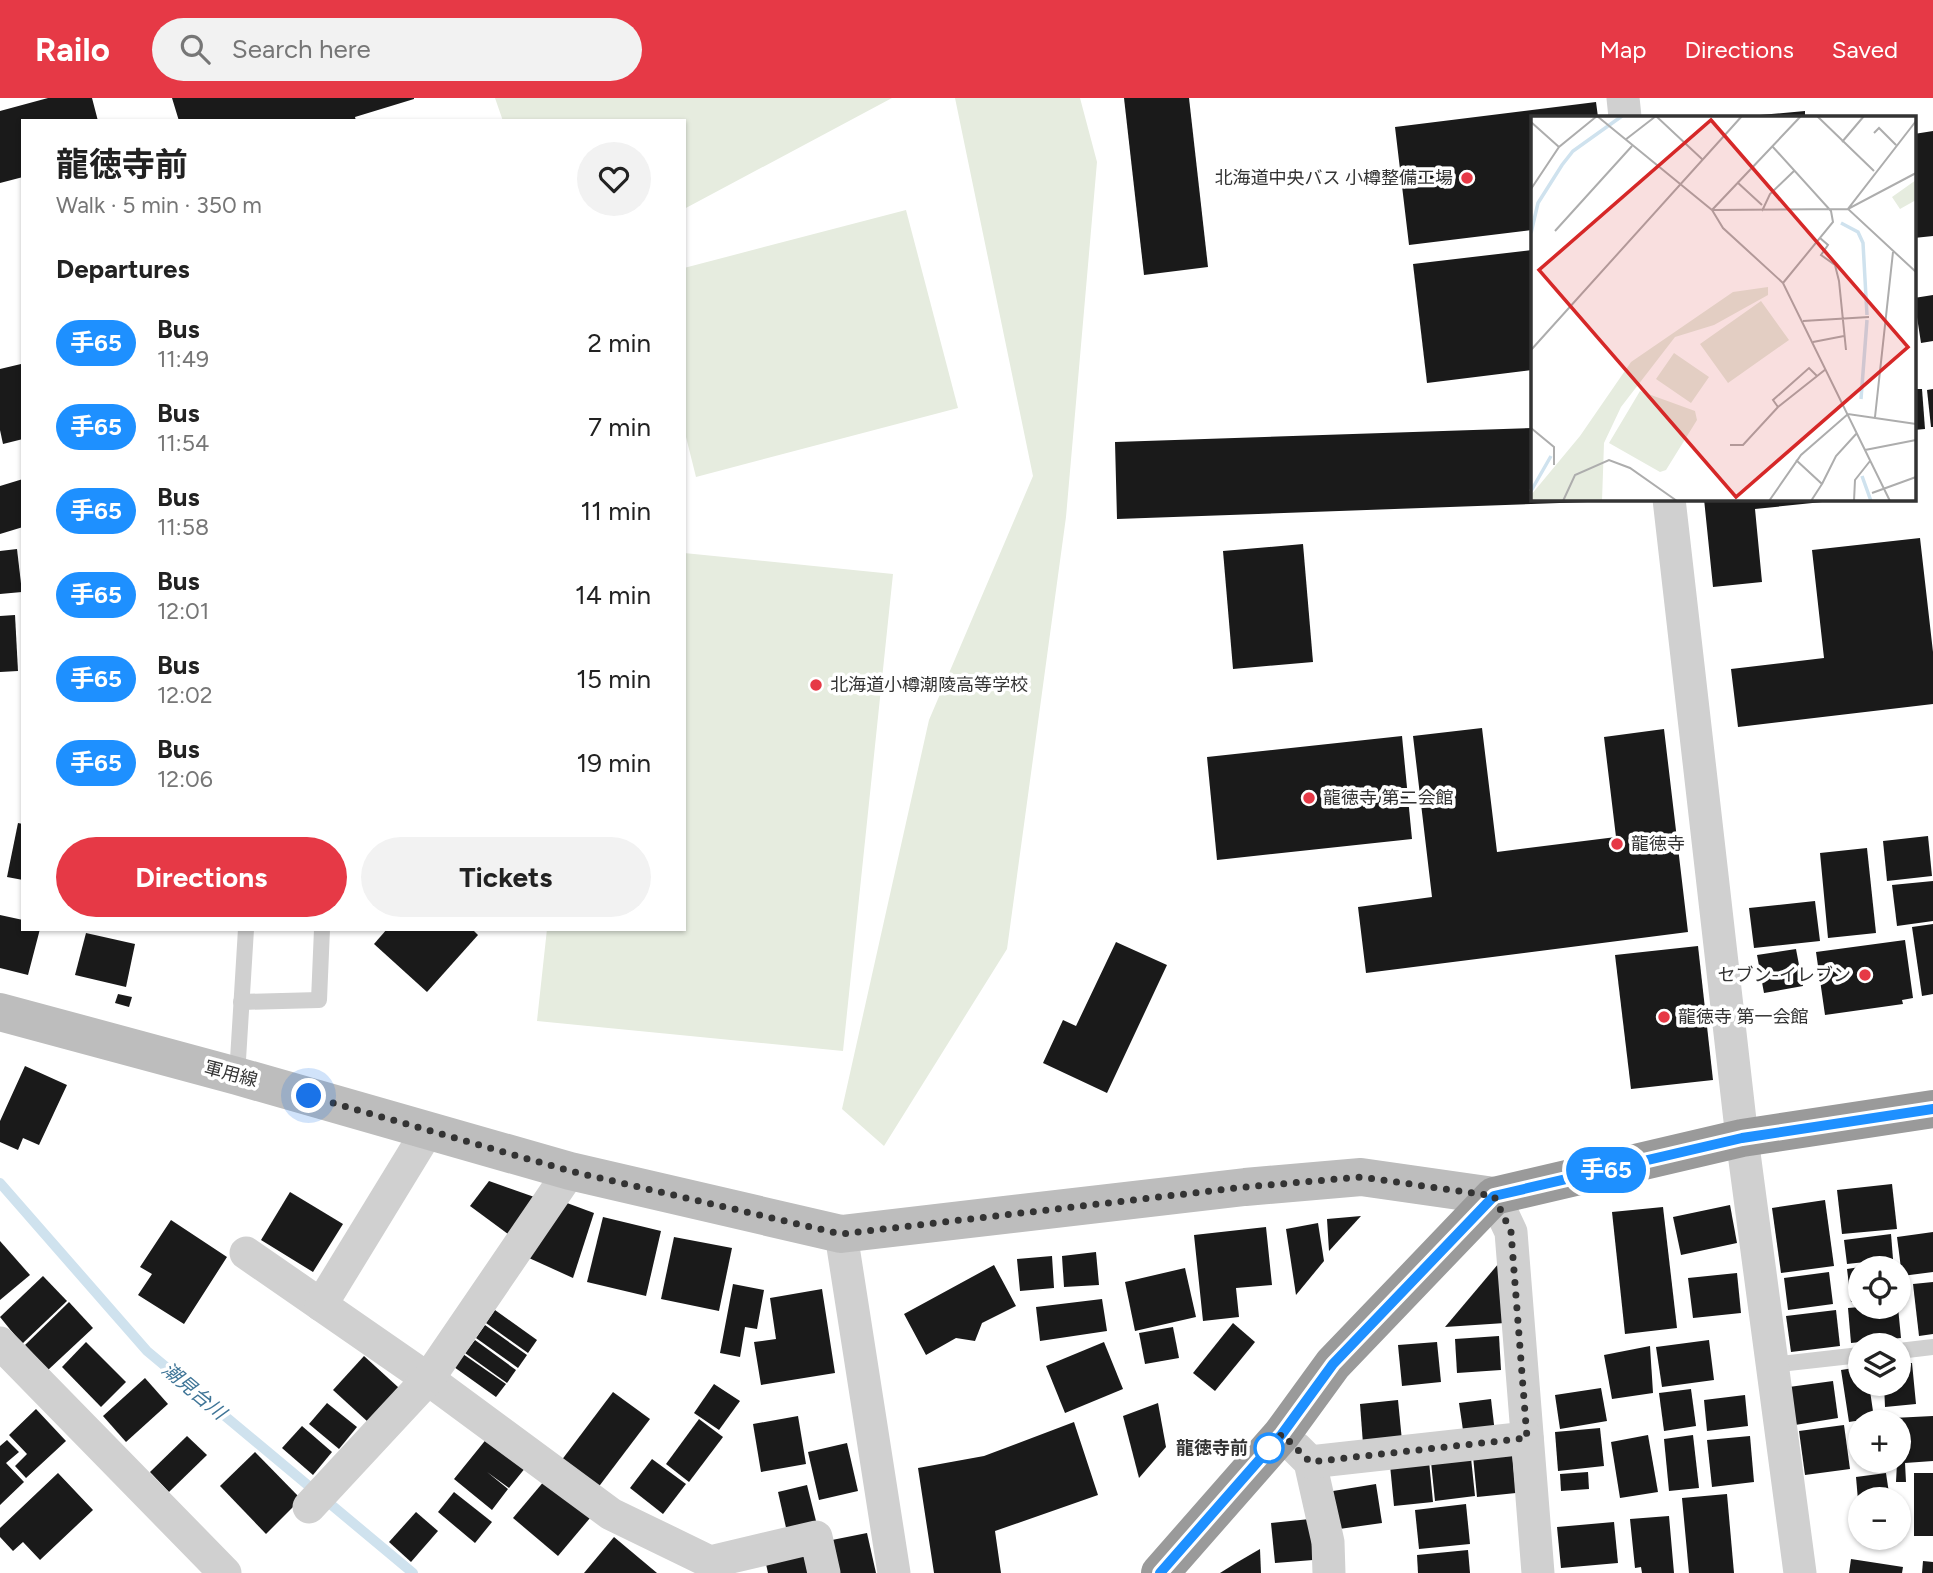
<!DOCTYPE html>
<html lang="en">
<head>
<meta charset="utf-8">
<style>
  :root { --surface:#fff; --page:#f2f2f2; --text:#222; --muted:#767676; --accent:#e63946 }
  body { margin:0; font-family:Figtree,"Noto Sans JP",sans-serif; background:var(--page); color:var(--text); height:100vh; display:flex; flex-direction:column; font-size:26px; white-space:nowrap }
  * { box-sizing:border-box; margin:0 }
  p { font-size:23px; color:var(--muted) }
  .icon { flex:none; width:38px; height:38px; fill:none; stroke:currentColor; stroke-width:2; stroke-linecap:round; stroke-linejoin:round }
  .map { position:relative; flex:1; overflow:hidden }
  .details { position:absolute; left:21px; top:21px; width:665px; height:812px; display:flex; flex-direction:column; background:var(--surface); border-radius:0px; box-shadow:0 2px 5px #0004 }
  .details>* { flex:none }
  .badge { padding:0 14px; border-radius:23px; font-size:24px; line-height:46px }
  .tools { position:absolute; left:1848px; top:1158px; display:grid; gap:14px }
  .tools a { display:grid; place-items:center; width:63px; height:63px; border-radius:50%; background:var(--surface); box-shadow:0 2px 5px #0004; font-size:35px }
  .you { position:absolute; width:35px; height:35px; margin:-18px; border:5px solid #fff; border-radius:50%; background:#1a73e8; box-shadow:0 0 0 10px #1a73e833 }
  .map>.badge { position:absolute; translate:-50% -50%; box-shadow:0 0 0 4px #fff }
  h2 { padding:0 35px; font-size:26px; line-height:63px }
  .round { display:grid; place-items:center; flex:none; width:74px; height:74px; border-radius:37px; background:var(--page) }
  .summary { display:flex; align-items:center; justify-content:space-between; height:119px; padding:0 35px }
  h1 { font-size:33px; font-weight:700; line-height:52px }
  .button { display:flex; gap:14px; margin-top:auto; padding:14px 35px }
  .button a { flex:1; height:80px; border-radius:42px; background:var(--accent); color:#fff; font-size:28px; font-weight:700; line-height:80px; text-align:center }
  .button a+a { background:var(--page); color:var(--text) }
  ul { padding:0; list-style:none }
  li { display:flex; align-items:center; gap:21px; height:84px; padding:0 35px }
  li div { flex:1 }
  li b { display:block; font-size:26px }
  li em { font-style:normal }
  li .badge { min-width:77px; font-weight:700; text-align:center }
  header { display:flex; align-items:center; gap:42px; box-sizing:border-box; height:98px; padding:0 35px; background:var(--accent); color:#fff }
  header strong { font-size:33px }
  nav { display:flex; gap:38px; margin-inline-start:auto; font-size:24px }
  .search { width:490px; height:63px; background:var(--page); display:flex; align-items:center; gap:18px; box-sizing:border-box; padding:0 24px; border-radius:38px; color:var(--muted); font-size:26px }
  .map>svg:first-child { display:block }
</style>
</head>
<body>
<header>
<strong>Railo</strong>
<div class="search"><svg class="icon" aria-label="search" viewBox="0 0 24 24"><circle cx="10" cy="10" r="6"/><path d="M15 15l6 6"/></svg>Search here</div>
<nav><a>Map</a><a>Directions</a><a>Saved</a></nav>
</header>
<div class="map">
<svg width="1933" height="1475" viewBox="0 0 1933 1475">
  <rect width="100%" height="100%" fill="#fff"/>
  <g fill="#e6ecdf">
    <path d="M495,0H892L684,111V23H503Z"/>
    <path d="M955,0H1080L1097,64L1066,419L1007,851L884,1048L842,1011L929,622L1033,378Z"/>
    <path d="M906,112L958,310L696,379L684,331V170Z"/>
    <path d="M684,455L893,476L843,953L537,923L547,831H684Z"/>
  </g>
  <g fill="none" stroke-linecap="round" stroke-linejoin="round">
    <path stroke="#cfe2ee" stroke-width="10" d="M0,1085L147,1253L413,1475"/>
  </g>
  <g fill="#1a1a1a">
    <path d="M48,0H92L98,23H23V79L0,85V13Z"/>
    <path d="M172,0H414V1L355,19L356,23H179Z"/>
    <path d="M1124,0H1189L1208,169L1144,177Z"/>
    <path d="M1596,4L1598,19H1532V132L1409,147L1395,29Z"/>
    <path d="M1805,13V19H1760V17Z"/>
    <path d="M1933,33V138L1914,140V36Z"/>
    <path d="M1532,152V272L1427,285L1413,166Z"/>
    <path d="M1933,197V243L1921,245L1914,200Z"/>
    <path d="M21,266L23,341L3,346L0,332V271Z"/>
    <path d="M1914,291H1922L1925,331L1914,332Z"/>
    <path d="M1933,291V329H1931L1927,292Z"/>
    <path d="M1532,330V401L1616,403L1117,421L1115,344Z"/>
    <path d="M23,381V429L0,436V388Z"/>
    <path d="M1704,401H1831L1832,403L1755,411L1762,484L1713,489Z"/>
    <path d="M1920,440L1933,554V606L1738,629L1731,571L1824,560L1812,452Z"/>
    <path d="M1303,446L1313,564L1233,571L1223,453Z"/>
    <path d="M17,451L22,494L0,496V453Z"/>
    <path d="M15,517L18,573L0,574V518Z"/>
    <path d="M1482,630L1497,754L1616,739L1604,639L1664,631L1688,834L1366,875L1358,809L1432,799L1413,638Z"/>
    <path d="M1402,638L1412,741L1217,762L1207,659Z"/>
    <path d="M18,725L23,726V782L7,779Z"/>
    <path d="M1928,738L1932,778L1887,783L1883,743Z"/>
    <path d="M1867,750L1876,835L1828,840L1820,755Z"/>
    <path d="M1933,783V823L1897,828L1892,787Z"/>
    <path d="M1815,803L1820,843L1754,850L1749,810Z"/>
    <path d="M0,817L23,822V831H40L28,877L0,870Z"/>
    <path d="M1933,826V896L1922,898L1912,829Z"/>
    <path d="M387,831H472L478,837L427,894L374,846Z"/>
    <path d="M86,835L135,846L126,889L75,877Z"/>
    <path d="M1905,842L1913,900L1902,902L1903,906L1825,917L1816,854Z"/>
    <path d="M1116,844L1167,867L1107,995L1043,965L1063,922L1076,928Z"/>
    <path d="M1698,848L1713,982L1631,991L1615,857Z"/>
    <path d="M1796,851L1803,888L1764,895L1757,857Z"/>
    <path d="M118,896L132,899L129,909L115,905Z"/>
    <path d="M25,968L67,987L39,1047L23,1040L18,1052L0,1044V1023Z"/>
    <path d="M489,1083L540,1101L512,1139L470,1108Z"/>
    <path d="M1892,1086L1897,1131L1842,1136L1837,1092Z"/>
    <path d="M290,1094L343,1126L313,1174L261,1142Z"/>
    <path d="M1825,1102L1834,1168L1781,1175L1772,1110Z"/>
    <path d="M567,1105L594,1115L573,1180L529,1160Z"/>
    <path d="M1730,1107L1737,1145L1681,1157L1673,1119Z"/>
    <path d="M1663,1109L1677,1230L1625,1236L1612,1114Z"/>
    <path d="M1361,1118L1329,1153L1327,1121Z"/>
    <path d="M603,1119L661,1133L646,1198L587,1184Z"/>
    <path d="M171,1122L227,1159L184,1226L138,1197L152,1176L140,1169Z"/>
    <path d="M1318,1125L1324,1163L1296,1197L1286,1131Z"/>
    <path d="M1266,1129L1272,1187L1236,1190L1239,1219L1203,1223L1194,1137Z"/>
    <path d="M1933,1134V1174L1902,1178L1897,1139Z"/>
    <path d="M1891,1136L1893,1161L1847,1166L1844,1142Z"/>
    <path d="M674,1139L732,1150L719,1213L661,1201Z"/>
    <path d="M0,1143L30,1177L0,1202Z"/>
    <path d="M1096,1154L1099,1187L1064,1189L1062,1158Z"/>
    <path d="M1052,1158L1054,1190L1020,1193L1017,1161Z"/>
    <path d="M1499,1165L1505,1225L1445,1229Z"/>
    <path d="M1894,1165V1171H1863V1169Z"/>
    <path d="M994,1167L1016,1208L982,1225L975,1243L956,1240L926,1257L904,1216Z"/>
    <path d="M1860,1169V1202L1851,1204L1847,1171Z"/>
    <path d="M1185,1170L1196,1219L1135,1233L1125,1184Z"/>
    <path d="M1829,1174L1833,1206L1788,1212L1784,1180Z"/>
    <path d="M1737,1175L1741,1215L1693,1220L1688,1180Z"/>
    <path d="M43,1178L67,1203L22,1246L0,1219Z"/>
    <path d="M1933,1184V1236L1919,1238L1913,1186Z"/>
    <path d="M733,1186L764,1192L757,1231L745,1229L740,1259L720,1255Z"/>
    <path d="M822,1191L835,1275L761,1287L754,1244L776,1241L770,1200Z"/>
    <path d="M1102,1201L1107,1233L1040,1243L1036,1209Z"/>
    <path d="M69,1204L93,1230L48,1272L25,1247Z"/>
    <path d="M1860,1209H1898L1901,1240L1851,1245L1848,1210Z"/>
    <path d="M495,1212L537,1242L528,1255L486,1225Z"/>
    <path d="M1836,1212L1840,1248L1791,1254L1786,1218Z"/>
    <path d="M1233,1225L1255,1244L1215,1293L1193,1275Z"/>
    <path d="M485,1227L527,1257L518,1270L476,1240Z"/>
    <path d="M1173,1229L1179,1260L1145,1266L1139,1235Z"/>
    <path d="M1499,1238L1501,1272L1457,1275L1455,1241Z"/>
    <path d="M475,1242L516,1272L507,1285L465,1255Z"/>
    <path d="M1709,1242L1714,1282L1662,1289L1656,1249Z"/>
    <path d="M86,1244L126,1284L101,1309L62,1269Z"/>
    <path d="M1104,1244L1123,1291L1065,1315L1046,1268Z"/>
    <path d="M1437,1244L1441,1284L1402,1288L1398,1247Z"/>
    <path d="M1650,1248L1653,1295L1612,1301L1604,1257Z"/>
    <path d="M463,1256L506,1286L496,1299L454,1269Z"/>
    <path d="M364,1258L399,1290L368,1324L333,1292Z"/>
    <path d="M1912,1265L1916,1306L1885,1309L1884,1286H1899V1266Z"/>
    <path d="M1860,1269V1286H1869L1874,1320L1849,1324L1841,1272Z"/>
    <path d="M145,1280L168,1306L126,1344L103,1318Z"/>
    <path d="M1833,1283L1838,1320L1795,1327L1789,1289Z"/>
    <path d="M714,1286L740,1303L719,1332L694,1315Z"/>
    <path d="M1601,1290L1607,1323L1560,1331L1555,1297Z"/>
    <path d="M1691,1291L1696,1328L1664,1333L1659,1295Z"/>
    <path d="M613,1294L650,1321L597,1391L561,1363Z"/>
    <path d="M1745,1297L1748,1328L1707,1333L1704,1302Z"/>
    <path d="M1491,1301L1495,1335L1464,1339L1459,1305Z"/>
    <path d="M1398,1302L1402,1343L1363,1346L1360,1306Z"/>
    <path d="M327,1305L357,1329L339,1351L309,1326Z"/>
    <path d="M1158,1305L1166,1349L1139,1380L1123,1318Z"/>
    <path d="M36,1311L66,1343L26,1380L15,1368L27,1356L9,1337Z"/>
    <path d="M798,1318L806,1366L761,1374L753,1326Z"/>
    <path d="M1933,1318V1363L1905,1365L1906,1384H1896L1899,1325H1893V1320Z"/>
    <path d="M699,1321L723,1339L689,1384L666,1366Z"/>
    <path d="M1074,1324L1098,1397L995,1433L1001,1475H934L918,1370L984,1358Z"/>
    <path d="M1844,1327L1850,1371L1805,1377L1799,1333Z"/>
    <path d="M302,1328L332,1354L313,1377L282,1350Z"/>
    <path d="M1600,1330L1604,1368L1558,1373L1555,1334Z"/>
    <path d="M1648,1337L1658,1394L1620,1400L1611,1344Z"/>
    <path d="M1693,1337L1699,1390L1669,1393L1664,1341Z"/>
    <path d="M187,1338L207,1357L169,1394L150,1374Z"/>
    <path d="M1750,1338L1754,1384L1712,1389L1707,1342Z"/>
    <path d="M488,1339L526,1369L509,1390L487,1374L508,1391L492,1412L454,1381Z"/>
    <path d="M7,1342L19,1354L6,1365L24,1384L0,1407V1348Z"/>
    <path d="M847,1345L858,1393L819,1402L808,1354Z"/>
    <path d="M255,1354L301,1401L266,1436L220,1388Z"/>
    <path d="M1512,1355L1516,1395L1477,1399L1473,1358Z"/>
    <path d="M1471,1360L1475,1398L1435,1403L1431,1364Z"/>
    <path d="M652,1361L686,1386L663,1416L630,1390Z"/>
    <path d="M1429,1363L1433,1404L1394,1408L1390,1367Z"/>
    <path d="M1588,1374L1589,1391L1561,1393L1560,1376Z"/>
    <path d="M58,1375L93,1412L40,1462L23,1444L13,1453L0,1439V1430Z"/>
    <path d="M1886,1375L1890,1402H1858L1856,1379Z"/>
    <rect x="1914" y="1375" width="19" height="63"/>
    <path d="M545,1382L590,1420L558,1458L513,1420Z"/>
    <path d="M1376,1386L1382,1425L1332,1432L1327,1394Z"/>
    <path d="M807,1387L817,1427L787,1434L778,1394Z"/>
    <path d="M454,1394L492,1424L475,1445L438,1414Z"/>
    <path d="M1727,1396L1734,1475H1689L1682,1400Z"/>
    <path d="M1466,1406L1470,1446L1419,1451L1415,1412Z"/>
    <path d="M416,1414L438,1433L411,1464L389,1444Z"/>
    <path d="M1669,1418L1674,1475H1642L1641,1469L1635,1470L1630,1421Z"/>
    <path d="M1310,1421L1313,1462L1275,1465L1271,1425Z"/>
    <path d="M1614,1424L1618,1465L1561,1470L1557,1429Z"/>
    <path d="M867,1435L876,1475H834L827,1443Z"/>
    <path d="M614,1439L657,1475H584Z"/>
    <path d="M1260,1451L1261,1475H1220L1236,1465Z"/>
    <path d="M1468,1452L1470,1475H1418L1417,1457Z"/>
    <path d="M805,1456L809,1475H768L766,1466Z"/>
    <path d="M1851,1461L1903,1469L1902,1475H1849Z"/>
    <path d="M1923,1463L1933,1464V1475H1922Z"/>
  </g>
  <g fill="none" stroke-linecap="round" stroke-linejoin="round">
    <g stroke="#d0d0d0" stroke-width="16">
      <path d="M241,904L319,902L322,831"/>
      <path d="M237,978L246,831"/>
      <path d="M1899,1253L1933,1249"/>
      <path d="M1772,1267L1860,1257"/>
    </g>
    <g stroke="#d0d0d0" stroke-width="33">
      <path d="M1623,0L1625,19"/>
      <path d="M1669,401L1742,1040L1800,1475"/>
      <path d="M1494,1098L1511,1134L1538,1475"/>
      <path d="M841,1136L894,1475"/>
      <path d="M246,1155L428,1281L611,1416L710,1464L816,1439L824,1475"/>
      <path d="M321,1207L428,1032"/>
      <path d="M0,1245L225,1475"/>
      <path d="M1296,1350L1310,1364L1328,1444L1329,1475"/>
      <path d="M1310,1364L1527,1340"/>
      <path d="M309,1409L428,1281L570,1073"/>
    </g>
    <path stroke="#bdbdbd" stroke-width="38" d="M0,914L237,978L570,1073L841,1136L1245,1089L1361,1079L1494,1098"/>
    <path stroke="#9a9a9a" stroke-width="38" d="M1160,1475L1282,1336L1333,1266L1494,1098L1742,1040L1933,1011"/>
  </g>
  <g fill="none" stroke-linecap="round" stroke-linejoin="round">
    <g stroke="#fff" stroke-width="16">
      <path id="line" d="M1160,1475L1282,1336L1333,1266L1494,1098L1742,1040L1933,1011"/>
    </g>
    <use href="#line" stroke="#1e90ff" stroke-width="10"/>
    <path stroke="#333" stroke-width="7" stroke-dasharray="0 12.6" d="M309,998L570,1073L841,1136L1245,1089L1361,1079L1494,1098L1511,1134L1527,1340L1310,1364L1282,1336L1269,1350"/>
  </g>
  <g fill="#e63946" stroke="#fff" stroke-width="2.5">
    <circle cx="1467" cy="80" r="7"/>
    <circle cx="816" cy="587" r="7"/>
    <circle cx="1309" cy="700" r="7"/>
    <circle cx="1617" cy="746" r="7"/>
    <circle cx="1865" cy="877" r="7"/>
    <circle cx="1664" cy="919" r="7"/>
  </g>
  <circle fill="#fff" stroke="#1e90ff" stroke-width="3.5" cx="1269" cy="1350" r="14"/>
  <g text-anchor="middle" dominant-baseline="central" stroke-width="7" stroke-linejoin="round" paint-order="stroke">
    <g font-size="18" fill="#333" stroke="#fff" text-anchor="start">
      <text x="1453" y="80" text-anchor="end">北海道中央バス 小樽整備工場</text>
      <text x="830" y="587">北海道小樽潮陵高等学校</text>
      <text x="1323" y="700">龍徳寺 第二会館</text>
      <text x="1631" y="746">龍徳寺</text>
      <text x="1851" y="877" text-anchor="end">セブン-イレブン</text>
      <text x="1678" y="919">龍徳寺 第一会館</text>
    </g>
    <g font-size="18" fill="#333" stroke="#fff">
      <text transform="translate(231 976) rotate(15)">軍用線</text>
    </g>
    <g font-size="18" font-weight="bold" fill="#333" stroke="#fff" text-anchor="end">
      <text x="1248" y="1350">龍徳寺前</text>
    </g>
    <g font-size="19" font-style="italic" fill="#3f7597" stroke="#fff">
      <text transform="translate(194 1293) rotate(40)">潮見台川</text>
    </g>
  </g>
  <g transform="translate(1531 18)">
    <rect width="385" height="385" fill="#fff"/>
    <path d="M385,64V84L369,93L361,81ZM237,171V179L183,209L144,221L90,291L73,327L71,385H0V379L49,320L100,246L202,176ZM230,185L258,224L197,267L169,228ZM143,237L178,261L160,287L125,263ZM109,275L164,295L166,304L135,354L129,356L78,327Z" fill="#e6ecdf"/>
    <path fill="none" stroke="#cfe2ee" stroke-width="3.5" d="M310,107L327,116L332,127L336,199M0,117L7,87L31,49L42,35L91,0M330,283L336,204M331,360L340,385M0,375L20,340"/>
    <path fill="none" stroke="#adadad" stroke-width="2" d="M66,0L181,94L317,93L385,57M270,0L181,94L192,112L252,167L359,385M286,0L343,55M385,5L317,93L385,156M0,6L28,31M343,17L348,12L365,29M94,24L125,0L172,44M311,26L333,0M241,30L300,95L302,106L252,167M206,66L231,89M0,73L28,31L66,0M231,95L239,78L263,55M24,115L101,30M289,122L297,129L290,139L304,149L308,165L315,234M272,205L338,201M282,226L313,220M0,234L211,0M247,291L242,284L278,252L286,260M344,301L362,136M0,312L23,331V349M199,329H212L247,291L295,253M334,334L385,324M265,344L291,368L280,385M291,368L305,340L326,317M341,377L385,361M32,385L44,359L78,344L99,352L146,385M238,385L270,339L317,298L385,308M323,385L324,364L339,345"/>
    <path fill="#d62828" fill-opacity="0.15" stroke="#d62828" stroke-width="3.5" d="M180,4L377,231L205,381L8,154Z"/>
    <rect width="385" height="385" fill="none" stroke="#333" stroke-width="3.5"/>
  </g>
</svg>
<div class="tools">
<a><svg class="icon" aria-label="locate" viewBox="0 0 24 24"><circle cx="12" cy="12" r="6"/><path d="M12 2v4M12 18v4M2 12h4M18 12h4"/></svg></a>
<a><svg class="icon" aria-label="layers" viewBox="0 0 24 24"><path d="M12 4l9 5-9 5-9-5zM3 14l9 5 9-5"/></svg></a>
<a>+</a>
<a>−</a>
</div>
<div class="you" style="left:309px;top:998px"></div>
<b class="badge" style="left:1606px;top:1072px;background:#1e90ff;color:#fff">手65</b>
<section class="details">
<div class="summary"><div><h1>龍徳寺前</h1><p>Walk · 5 min · 350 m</p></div><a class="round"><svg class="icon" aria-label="heart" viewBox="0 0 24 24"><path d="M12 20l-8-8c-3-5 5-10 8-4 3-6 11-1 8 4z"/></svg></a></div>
<h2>Departures</h2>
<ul>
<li><span class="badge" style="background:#1e90ff;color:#fff">手65</span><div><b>Bus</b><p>11:49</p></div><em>2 min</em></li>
<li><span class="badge" style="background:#1e90ff;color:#fff">手65</span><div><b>Bus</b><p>11:54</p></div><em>7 min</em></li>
<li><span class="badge" style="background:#1e90ff;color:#fff">手65</span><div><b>Bus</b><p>11:58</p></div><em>11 min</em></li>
<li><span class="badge" style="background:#1e90ff;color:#fff">手65</span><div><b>Bus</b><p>12:01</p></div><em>14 min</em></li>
<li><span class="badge" style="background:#1e90ff;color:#fff">手65</span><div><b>Bus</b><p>12:02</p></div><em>15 min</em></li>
<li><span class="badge" style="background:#1e90ff;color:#fff">手65</span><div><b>Bus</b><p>12:06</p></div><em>19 min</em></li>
</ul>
<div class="button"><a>Directions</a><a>Tickets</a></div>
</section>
</div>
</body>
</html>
